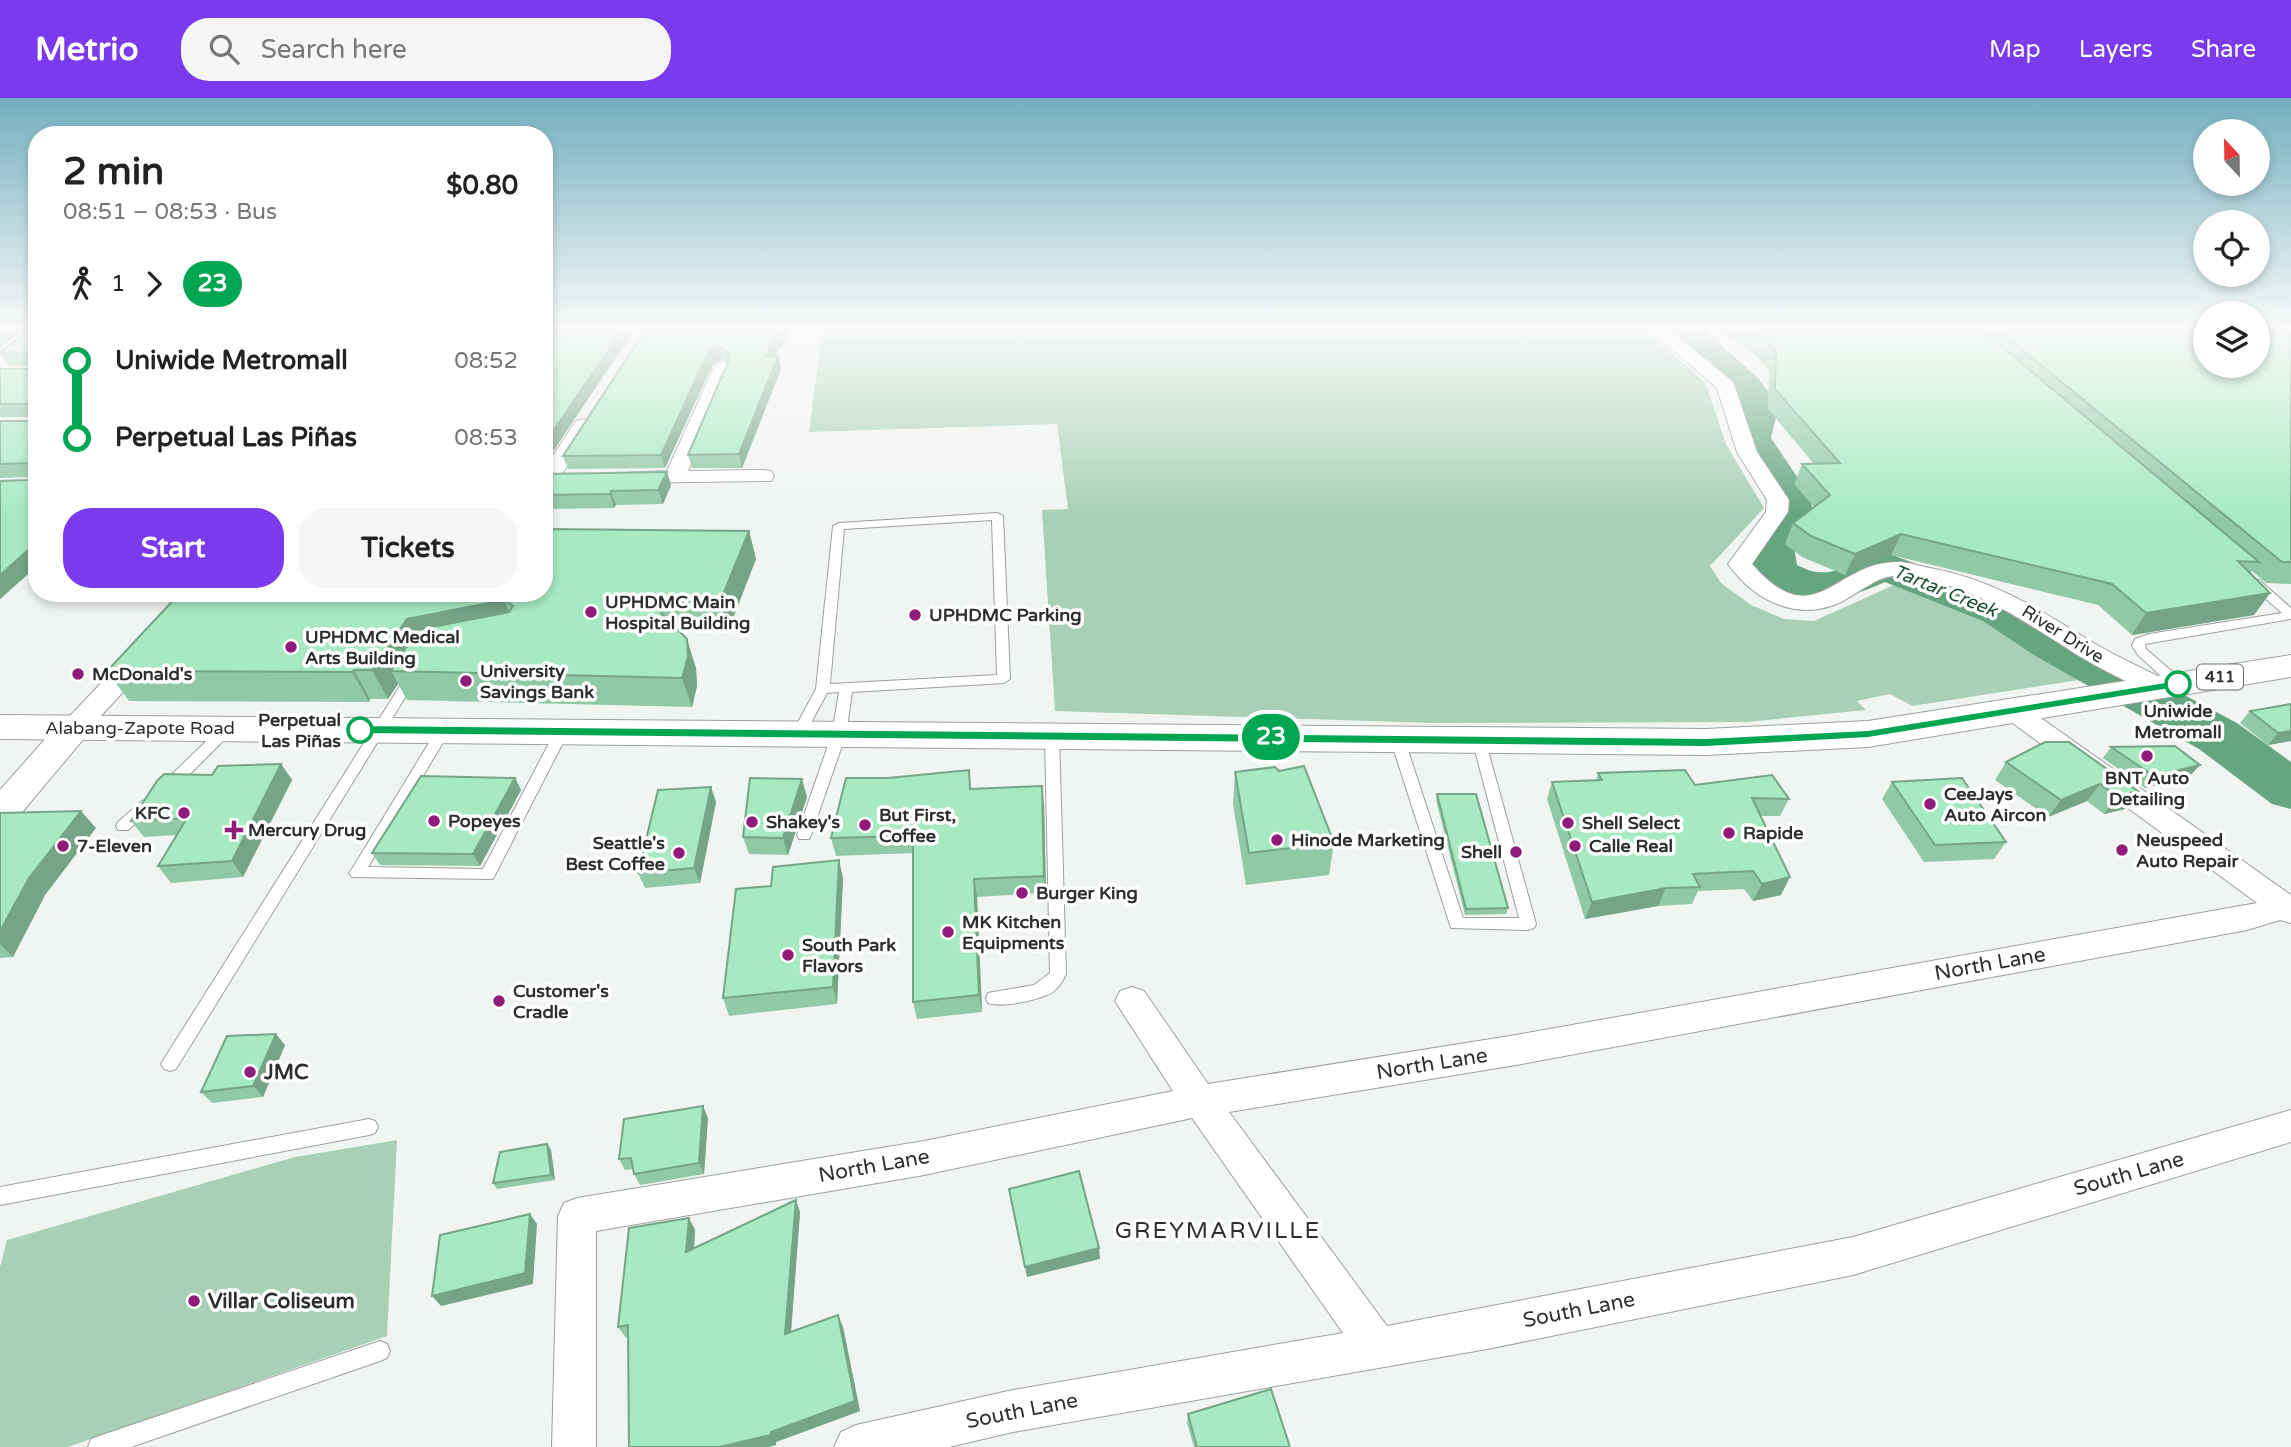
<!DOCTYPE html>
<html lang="en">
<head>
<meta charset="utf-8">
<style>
  :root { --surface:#fff; --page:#f6f6f6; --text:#222; --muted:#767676; --accent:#7c3aed }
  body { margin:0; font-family:"Varela Round",sans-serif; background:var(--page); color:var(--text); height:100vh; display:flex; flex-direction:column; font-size:26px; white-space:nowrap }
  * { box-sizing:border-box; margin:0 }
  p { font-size:23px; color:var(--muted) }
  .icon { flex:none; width:38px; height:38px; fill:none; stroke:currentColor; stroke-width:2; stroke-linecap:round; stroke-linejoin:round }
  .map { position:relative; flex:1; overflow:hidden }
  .details { position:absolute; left:28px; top:28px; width:525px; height:476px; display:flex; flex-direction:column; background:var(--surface); border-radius:28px; box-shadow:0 4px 10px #0003 }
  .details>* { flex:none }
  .badge { padding:0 14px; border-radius:23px; font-size:24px; line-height:46px }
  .needle { width:46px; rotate:338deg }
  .controls { position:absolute; left:2193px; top:21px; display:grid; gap:14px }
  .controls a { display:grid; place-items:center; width:77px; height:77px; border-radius:50%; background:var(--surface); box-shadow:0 4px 10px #0003; font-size:35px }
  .map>.badge { position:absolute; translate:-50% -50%; box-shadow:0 0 0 4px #fff }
  .legs { display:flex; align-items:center; gap:10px; height:77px; padding:0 35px; font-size:23px }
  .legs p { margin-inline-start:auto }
  .overview { display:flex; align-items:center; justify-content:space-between; height:119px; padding:0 35px }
  h1 { font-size:38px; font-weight:700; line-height:52px }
  .primary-button { display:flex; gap:14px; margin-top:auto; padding:14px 35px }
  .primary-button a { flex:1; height:80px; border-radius:28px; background:var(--accent); color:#fff; font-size:28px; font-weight:700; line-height:80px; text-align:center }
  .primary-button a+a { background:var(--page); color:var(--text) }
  ul { padding:0 35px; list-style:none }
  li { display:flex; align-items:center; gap:24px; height:77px; font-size:26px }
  li i { display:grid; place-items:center; width:10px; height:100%; margin:0 9px; background:currentColor }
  li i::after { content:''; width:18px; height:18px; margin:-9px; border:5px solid; border-radius:50%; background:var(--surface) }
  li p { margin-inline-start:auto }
  li:first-child i { background:linear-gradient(#0000 50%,currentColor 0) }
  li:last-child i { background:linear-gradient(currentColor 50%,#0000 0) }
  header { display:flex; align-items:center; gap:42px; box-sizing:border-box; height:98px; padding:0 35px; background:var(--accent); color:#fff }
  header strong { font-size:33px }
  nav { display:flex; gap:38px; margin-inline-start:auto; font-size:24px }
  .search { width:490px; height:63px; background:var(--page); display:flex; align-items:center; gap:18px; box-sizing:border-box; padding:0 24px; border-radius:28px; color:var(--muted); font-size:26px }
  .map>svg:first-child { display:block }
</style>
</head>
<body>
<header>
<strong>Metrio</strong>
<div class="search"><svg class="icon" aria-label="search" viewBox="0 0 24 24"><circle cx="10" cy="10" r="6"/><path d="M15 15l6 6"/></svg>Search here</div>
<nav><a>Map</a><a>Layers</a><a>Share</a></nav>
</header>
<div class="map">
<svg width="2291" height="1349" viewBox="0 0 2291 1349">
  <rect width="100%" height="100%" fill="#f1f5f2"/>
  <g fill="#a8d0b7">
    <path d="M823,228H1640L1705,284L1726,346L1764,410L1710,468L1721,485L1751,507L1784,521L1814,523L1896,486L1965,500L2092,580L1912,608L1890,596L1857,603L1866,612L1747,624L1431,625L1055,613L1042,412L1068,411L1057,326L809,334Z"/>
    <path d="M397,1042L387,1238L68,1349H0V1169L7,1142L295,1059Z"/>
  </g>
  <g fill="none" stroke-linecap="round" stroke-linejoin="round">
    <path fill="#65a680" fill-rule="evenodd" d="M1662,228H1699L1757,279L1779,307L1771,340L1808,395L1815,418L1793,443L1797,467C1832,486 1849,463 1884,454L2017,503L2068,535L2237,625L2291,664V711L2272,706L2199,651L2034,557L1983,523L1885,484C1847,501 1812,511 1773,491C1765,487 1756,482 1752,473C1749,464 1750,450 1749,440L1772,415L1766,395L1731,340L1741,308Z"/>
    <g stroke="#9ca09e" stroke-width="2">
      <g id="service">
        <path d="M997,415L1003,418L1010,581L1004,585L852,594L846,636L811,737L809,741H799L797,737L832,636L839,594L827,595L803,640H793L791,637L816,591L833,428L839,425ZM992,422L997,577L830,586L844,431Z"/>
        <path d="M2255,481L2259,482L2291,510V521L2145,546L2146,551L2183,583L2184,586L2183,589H2173L2138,557L2132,548L2135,541L2149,536L2282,515L2251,488V482Z"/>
        <path d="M411,576L417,580L176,971L170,973L164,971L161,966L164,961L405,580Z"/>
        <path d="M227,626L232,628L234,631L232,634L173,693H163L161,689L163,685L222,628Z"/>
        <path d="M443,628L450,633L368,769L483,771L556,632L561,630L568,635L493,781L352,779L349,775L352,771L438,630Z"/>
        <path d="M1052,632L1059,637L1066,876C1063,883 1059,889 1053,894C1040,902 1003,910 988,905L986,900L988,895L1034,887L1050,875L1045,637Z"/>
        <path d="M1397,635L1404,640L1463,820H1519L1472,641L1479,636L1484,638L1536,826L1534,830L1528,832L1451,830L1390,640Z"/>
        <path d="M147,702L154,707L152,711L128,732H118L116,728L118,724L142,703Z"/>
        <path d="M369,1021L375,1023L378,1029L375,1035L369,1037L0,1107V1089Z"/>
        <path d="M380,1243L387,1246L390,1253L387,1260L380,1263L131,1349H88L91,1341L99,1338Z"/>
      </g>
    </g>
    <g stroke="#9ca09e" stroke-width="2">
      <g id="minor">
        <path d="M1645,228H1665L1733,284L1757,354L1789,402L1788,414L1752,466C1816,539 1834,463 1898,464C1909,464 1919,468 1930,470C1996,482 2041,513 2097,547C2120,560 2144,571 2168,583L2172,589L2168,595L2159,597L2150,595C2126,583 2102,572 2079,558C2023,523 1969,483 1901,478C1879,476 1861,494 1843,503C1799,525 1755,504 1728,466L1766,414L1767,402L1737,354L1717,290Z"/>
        <path d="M0,239H22L31,244L22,249H0Z"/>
        <path d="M723,263L732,269L688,373L763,372L771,373L774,378L771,383L622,385L619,380L622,375L667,373L714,269Z"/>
        <path d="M583,321L590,323L593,327L556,386H544V371L576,323Z"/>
        <path d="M141,551L150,553L154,559L150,565L84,636L74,639L64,636L61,630L64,624L132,553Z"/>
        <path d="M2015,605L2024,608L2291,797V825L2280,822L2247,832L1516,967L1229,1014L1387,1228L1853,1139L2291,1012V1044L1853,1177L1487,1251L1013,1334L949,1349H834L841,1334L856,1327L1013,1292L1343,1235L1192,1020L924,1077L596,1133V1349H552L558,1118L564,1105L577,1100L924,1043L1173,993L1115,903L1120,893L1132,889L1144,893L1208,986L1516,937L2257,805L2006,620L2002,614L2006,608Z"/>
      </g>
    </g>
    <g stroke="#9ca09e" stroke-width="2">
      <path id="tertiary" d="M74,619L86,622L91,630L86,638L13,725L0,729V692L62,622Z"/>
    </g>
    <g stroke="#9ca09e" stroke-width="2">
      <path id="trunk" d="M2291,557V579L1868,649L1706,657L0,641V617L1706,631L1868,623Z"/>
    </g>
    <use href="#service" fill="#fff" fill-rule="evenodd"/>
    <use href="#minor" fill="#fff" fill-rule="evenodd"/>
    <use href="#tertiary" fill="#fff" fill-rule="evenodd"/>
    <use href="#trunk" fill="#fff" fill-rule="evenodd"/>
  </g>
  <g fill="#90c9a6">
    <path d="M37,228V468L0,501V383L28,382L30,379L0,380V323H30V319H0V271H30L31,268L8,267L0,254Z"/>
    <path d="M648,228H785L787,239L776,258H778L781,271L742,370H692L688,357L728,265L722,261L712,268L665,370L568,371L563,358Z"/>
    <path d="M1711,228H2291V486L2266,485L2252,473L2250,476L2270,495L2254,517L2132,537L2098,507L1891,457L1845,477L1802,459L1785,446L1793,425L1814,409L1794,386L1802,366H1814L1768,311L1769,273L1755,256Z"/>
    <path d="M667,374L671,387L663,406L616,407L614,410L544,411V376Z"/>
    <path d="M749,433L756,461L728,533H678L696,570L697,588L692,609L407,602L398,586L388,601H370L369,604L129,603L107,573Z"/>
    <path d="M2250,613L2291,643L2268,647L2240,625Z"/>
    <path d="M2111,649L2190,678L2145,690L2103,660Z"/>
    <path d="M2006,664L2138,693L2125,711L2104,716L2087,703L2048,719L1995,682Z"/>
    <path d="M281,666L292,682L243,779L171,785L158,768L176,737L144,739L131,723L212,677Z"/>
    <path d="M1235,674L1334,745L1329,777L1246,787L1233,706Z"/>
    <path d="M1598,675L1695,687L1789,701L1780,718H1760L1781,797L1753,803L1744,791L1698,793L1692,806L1658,808L1585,821L1547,701L1552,684L1596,683Z"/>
    <path d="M515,680L521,692L480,768L380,767L372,755Z"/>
    <path d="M1892,684L2006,744L1994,761L1924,764L1882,701Z"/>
    <path d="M972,691L1044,706L1046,795L977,799L982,914L917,921L913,904V755L836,758L831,740Z"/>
    <path d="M1437,696L1508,810L1506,816L1465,817L1436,702Z"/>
    <path d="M807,699L788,757L749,756L743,739Z"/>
    <path d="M716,704L700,785L645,790L638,775Z"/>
    <path d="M0,715L96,730L45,797L13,859L0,860Z"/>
    <path d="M843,780L837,906L729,918L723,900L771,788Z"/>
    <path d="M285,947L263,999L212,1005L201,994Z"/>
    <path d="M708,1020L704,1076L640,1087L634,1076L633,1071L625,1072L619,1061Z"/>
    <path d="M547,1046L551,1052L555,1082L497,1091L493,1085Z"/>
    <path d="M800,1114L791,1234L843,1229L860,1313L776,1344V1347L768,1349H629L628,1239L626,1240L618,1229L689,1120L695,1132L694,1150Z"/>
    <path d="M1188,1316L1290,1349H1194L1187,1325Z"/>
  </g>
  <g fill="#75a487">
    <path d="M4,228H28L0,250V231Z"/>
    <path d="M625,228H637L544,367V346Z"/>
    <path d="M783,228H785L787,239L768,271L765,258Z"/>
    <path d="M718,248L722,261L712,268L665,370L661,357L708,255Z"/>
    <path d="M778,258L781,271L742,370L739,356Z"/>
    <path d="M667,374L671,387L663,406L658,392Z"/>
    <path d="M611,393L616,407L614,410L610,396Z"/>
    <path d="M749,433L756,461L728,533L720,504Z"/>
    <path d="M1901,436L1891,457L1845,477L1855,456Z"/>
    <path d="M37,444V468L0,501V477Z"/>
    <path d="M2270,495L2254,517L2132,537L2146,515Z"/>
    <path d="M504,502L516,530L391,573L398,586L388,601L372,572L407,521Z"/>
    <path d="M687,541L696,570L697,588L692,609L682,580Z"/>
    <path d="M354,572L370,601L369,604L352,574Z"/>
    <path d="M2291,633V643L2268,647L2278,635Z"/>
    <path d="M281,666L292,682L243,779L232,763Z"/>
    <path d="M2200,667L2190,678L2145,690L2154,678Z"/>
    <path d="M515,680L521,692L480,768L473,756Z"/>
    <path d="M802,681L807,699L788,757L783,740Z"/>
    <path d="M2100,686L2087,703L2048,719L2061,702Z"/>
    <path d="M1042,688L1044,706L1046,795L1044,778Z"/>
    <path d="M711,689L716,704L700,785L694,770Z"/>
    <path d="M2138,693L2125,711L2104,716L2117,698Z"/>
    <path d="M81,713L96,730L45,797L13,859L0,846V833L29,780Z"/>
    <path d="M839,762L843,780L837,906L833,889Z"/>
    <path d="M1790,779L1781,797L1753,803L1762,786Z"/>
    <path d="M974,781L977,799L982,914L979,897Z"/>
    <path d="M1666,790L1658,808L1585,821L1592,804Z"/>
    <path d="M276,936L285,947L263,999L253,988Z"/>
    <path d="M703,1008L708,1020L704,1076L699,1065Z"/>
    <path d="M547,1046L551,1052L555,1082L551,1077Z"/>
    <path d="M796,1102L800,1114L790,1247L785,1236Z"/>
    <path d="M530,1116L537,1126L533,1186L441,1208L432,1198Z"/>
    <path d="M689,1120L695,1132L693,1166L686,1154Z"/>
    <path d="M1099,1150L1100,1161L1027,1179L1025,1169Z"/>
    <path d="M838,1217L843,1229L860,1313L776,1344V1347L768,1349H719L771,1334Z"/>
  </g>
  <g fill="#a7eac1" stroke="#75a487" stroke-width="2">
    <path d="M31,228H37V444L0,477V383L28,382L30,379V367L28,365L0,366V323H30L31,309L28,306H0V271H30L31,255L0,254L31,231Z"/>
    <path d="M548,228H625L544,346V229Z"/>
    <path d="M648,228H783L765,258H778L739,356L688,357L731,257L718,248L708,255L661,357L563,358Z"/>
    <path d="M1748,228H1977L2259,464L2238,463L2270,495L2146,515L2112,486L1901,436L1855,456L1811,438L1793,425L1830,397L1802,366L1840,365L1775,291L1776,254L1762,237Z"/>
    <path d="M1993,228H2205V268H2258V228H2291V464H2282Z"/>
    <path d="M667,374L658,392L611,393L610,396L544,397V376Z"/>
    <path d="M544,431L749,433L720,504H650L687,541L688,559L682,580L391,573L417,532L509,514L513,508L504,502L407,521L372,572H354L352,574L107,573L180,495H544Z"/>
    <path d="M2291,606V633L2278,635L2250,613Z"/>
    <path d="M2045,644H2069L2138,693L2117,698L2100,686L2061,702L2006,664Z"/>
    <path d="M2175,648L2200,667L2154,678L2111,649Z"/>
    <path d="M281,666L232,763L158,768L187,720L131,723L157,683L164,676L212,677L218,668Z"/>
    <path d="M1304,668L1334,745L1249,755L1235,674L1275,669L1279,673Z"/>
    <path d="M969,672L970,691L1042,688L1044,778L974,781L979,897L913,904V738L831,740L846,680H888Z"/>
    <path d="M1685,672L1695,687L1772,677L1789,701L1752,700L1790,779L1762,786L1753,773L1693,776L1700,789L1666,790L1592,804L1552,684L1602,682L1598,675Z"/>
    <path d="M421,678L515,680L473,756L372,755Z"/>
    <path d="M750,680L802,681L783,740L743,739Z"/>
    <path d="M1962,680L2006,744L1935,747L1892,684Z"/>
    <path d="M711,689L694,770L638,775L658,692Z"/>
    <path d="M1437,696H1476L1508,810L1466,811Z"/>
    <path d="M81,713L29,780L0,833V715Z"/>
    <path d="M839,762L833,889L723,900L736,791L771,788L773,769Z"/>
    <path d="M276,936L253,988L201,994L227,938Z"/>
    <path d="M703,1008L699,1065L634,1076L631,1060L619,1061L624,1021Z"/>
    <path d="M547,1046L551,1077L493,1085L500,1054Z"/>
    <path d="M1079,1073L1099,1150L1025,1169L1009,1091Z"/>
    <path d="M796,1102L785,1236L838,1217L855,1303L771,1334V1337L719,1349H629L628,1227L618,1229L629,1130L689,1120L686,1154Z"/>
    <path d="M530,1116L525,1175L432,1198L440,1137Z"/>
    <path d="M1271,1291L1290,1349H1197L1188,1316Z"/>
  </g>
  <linearGradient id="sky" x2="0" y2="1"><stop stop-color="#73aebe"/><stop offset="0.55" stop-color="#f9faf9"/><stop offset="1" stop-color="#f9faf9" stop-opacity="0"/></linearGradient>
  <rect width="2291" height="417" fill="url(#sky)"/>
  <path fill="#00a651" stroke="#fff" stroke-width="2" d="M2178,582L2184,586L2182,589L1868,640L1706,649L360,636L353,632L360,627L1706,640L1868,632Z"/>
  <g fill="#901b7a" stroke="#fff" stroke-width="2.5">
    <circle cx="591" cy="514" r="7"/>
    <circle cx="915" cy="517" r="7"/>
    <circle cx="291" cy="549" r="7"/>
    <circle cx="78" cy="576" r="7"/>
    <circle cx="466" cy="583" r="7"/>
    <circle cx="2147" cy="658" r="7"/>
    <circle cx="1930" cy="706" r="7"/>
    <circle cx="184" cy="715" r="7"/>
    <circle cx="434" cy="723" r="7"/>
    <circle cx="752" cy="724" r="7"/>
    <circle cx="1568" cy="725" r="7"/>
    <circle cx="865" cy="727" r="7"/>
    <path d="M230.5 721.5h7v7h7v7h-7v7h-7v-7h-7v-7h7z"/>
    <circle cx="1729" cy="735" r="7"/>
    <circle cx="1277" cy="742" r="7"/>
    <circle cx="63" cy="748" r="7"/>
    <circle cx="1575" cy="748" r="7"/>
    <circle cx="2122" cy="752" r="7"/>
    <circle cx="1516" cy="754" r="7"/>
    <circle cx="679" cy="755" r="7"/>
    <circle cx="1022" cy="795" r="7"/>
    <circle cx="948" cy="834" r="7"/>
    <circle cx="788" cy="857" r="7"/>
    <circle cx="499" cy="903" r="7"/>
    <circle cx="250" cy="974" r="7"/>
    <circle cx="194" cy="1203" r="7"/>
  </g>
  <g fill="#fff" stroke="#00a651" stroke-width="3.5">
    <circle cx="2178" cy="586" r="12"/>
    <circle cx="360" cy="632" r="12"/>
  </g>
  <g text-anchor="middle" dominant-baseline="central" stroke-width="7" stroke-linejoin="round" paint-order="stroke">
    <rect fill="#fff" stroke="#6c6d6d" stroke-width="2" x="2197" y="566.5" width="46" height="25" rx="5"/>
    <g font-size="16" font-weight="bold" fill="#2d2f2e">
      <text x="2220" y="579">411</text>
    </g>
    <g font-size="18" font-weight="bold" fill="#2d2f2e" stroke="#fff" text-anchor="start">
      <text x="605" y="504">UPHDMC Main<tspan x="605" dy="21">Hospital Building</tspan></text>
      <text x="929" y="517">UPHDMC Parking</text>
      <text x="305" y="539">UPHDMC Medical<tspan x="305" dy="21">Arts Building</tspan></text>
      <text x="480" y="573">University<tspan x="480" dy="21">Savings Bank</tspan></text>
      <text x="92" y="576">McDonald's</text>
      <text x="2147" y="680" text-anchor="middle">BNT Auto<tspan x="2147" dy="21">Detailing</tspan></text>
      <text x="1944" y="696">CeeJays<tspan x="1944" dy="21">Auto Aircon</tspan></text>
      <text x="170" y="715" text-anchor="end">KFC</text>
      <text x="879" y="717">But First,<tspan x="879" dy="21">Coffee</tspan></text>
      <text x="448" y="723">Popeyes</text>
      <text x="766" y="724">Shakey's</text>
      <text x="1582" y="725">Shell Select</text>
      <text x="248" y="732">Mercury Drug</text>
      <text x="1743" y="735">Rapide</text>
      <text x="1291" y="742">Hinode Marketing</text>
      <text x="2136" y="742">Neuspeed<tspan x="2136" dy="21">Auto Repair</tspan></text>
      <text x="665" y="745" text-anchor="end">Seattle's<tspan x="665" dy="21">Best Coffee</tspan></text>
      <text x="77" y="748">7-Eleven</text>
      <text x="1589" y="748">Calle Real</text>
      <text x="1502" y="754" text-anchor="end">Shell</text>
      <text x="1036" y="795">Burger King</text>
      <text x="962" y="824">MK Kitchen<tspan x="962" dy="21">Equipments</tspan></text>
      <text x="802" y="847">South Park<tspan x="802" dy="21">Flavors</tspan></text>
      <text x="513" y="893">Customer's<tspan x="513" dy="21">Cradle</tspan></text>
    </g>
    <g font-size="18" fill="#2d2f2e" stroke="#fff">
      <text transform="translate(2063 536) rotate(32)">River Drive</text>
      <text x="140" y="630">Alabang-Zapote Road</text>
    </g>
    <g font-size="18" font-weight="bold" fill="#2d2f2e" stroke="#fff">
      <text x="2178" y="613">Uniwide<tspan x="2178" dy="21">Metromall</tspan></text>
      <text x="341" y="622" text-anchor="end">Perpetual<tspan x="341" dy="21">Las Piñas</tspan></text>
    </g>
    <g font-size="19" font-style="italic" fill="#1d4f34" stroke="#fff">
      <text transform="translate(1945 493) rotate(22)">Tartar Creek</text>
    </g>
    <g font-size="21" fill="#2d2f2e" stroke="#fff">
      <text transform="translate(1990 866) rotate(-10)">North Lane</text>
      <text transform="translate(1432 966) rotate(-9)">North Lane</text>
      <text transform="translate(874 1068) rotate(-10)">North Lane</text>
      <text transform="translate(2129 1076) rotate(-16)">South Lane</text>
      <text transform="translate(1579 1212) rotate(-11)">South Lane</text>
      <text transform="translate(1022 1313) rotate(-11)">South Lane</text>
    </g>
    <g font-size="21" font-weight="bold" fill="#2d2f2e" stroke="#fff" text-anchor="start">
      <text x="264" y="974">JMC</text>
      <text x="208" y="1203">Villar Coliseum</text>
    </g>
    <g font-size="23" letter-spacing="2" fill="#2d2f2e" stroke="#fff">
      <text x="1218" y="1133">GREYMARVILLE</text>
    </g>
  </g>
</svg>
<div class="controls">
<a><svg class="needle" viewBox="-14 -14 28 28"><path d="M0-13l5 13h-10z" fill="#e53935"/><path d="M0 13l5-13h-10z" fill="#767676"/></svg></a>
<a><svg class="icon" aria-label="locate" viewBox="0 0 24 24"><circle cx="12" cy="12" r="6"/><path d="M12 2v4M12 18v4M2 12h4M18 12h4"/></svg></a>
<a><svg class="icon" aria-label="layers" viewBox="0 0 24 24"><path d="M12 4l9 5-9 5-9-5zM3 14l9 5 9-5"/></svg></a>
</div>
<b class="badge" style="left:1271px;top:639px;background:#00a651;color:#fff">23</b>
<section class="details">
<div class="overview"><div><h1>2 min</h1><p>08:51 – 08:53 · Bus</p></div><b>$0.80</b></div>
<div class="legs"><svg class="icon" aria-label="walk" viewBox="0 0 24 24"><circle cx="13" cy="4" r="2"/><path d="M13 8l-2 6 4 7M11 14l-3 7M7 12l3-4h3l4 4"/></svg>1<svg class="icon" aria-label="forward" viewBox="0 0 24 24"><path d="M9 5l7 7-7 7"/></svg><b class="badge" style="background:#00a651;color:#fff">23</b></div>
<ul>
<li><i style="color:#00a651"></i><b>Uniwide Metromall</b><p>08:52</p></li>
<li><i style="color:#00a651"></i><b>Perpetual Las Piñas</b><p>08:53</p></li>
</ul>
<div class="primary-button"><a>Start</a><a>Tickets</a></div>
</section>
</div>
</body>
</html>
